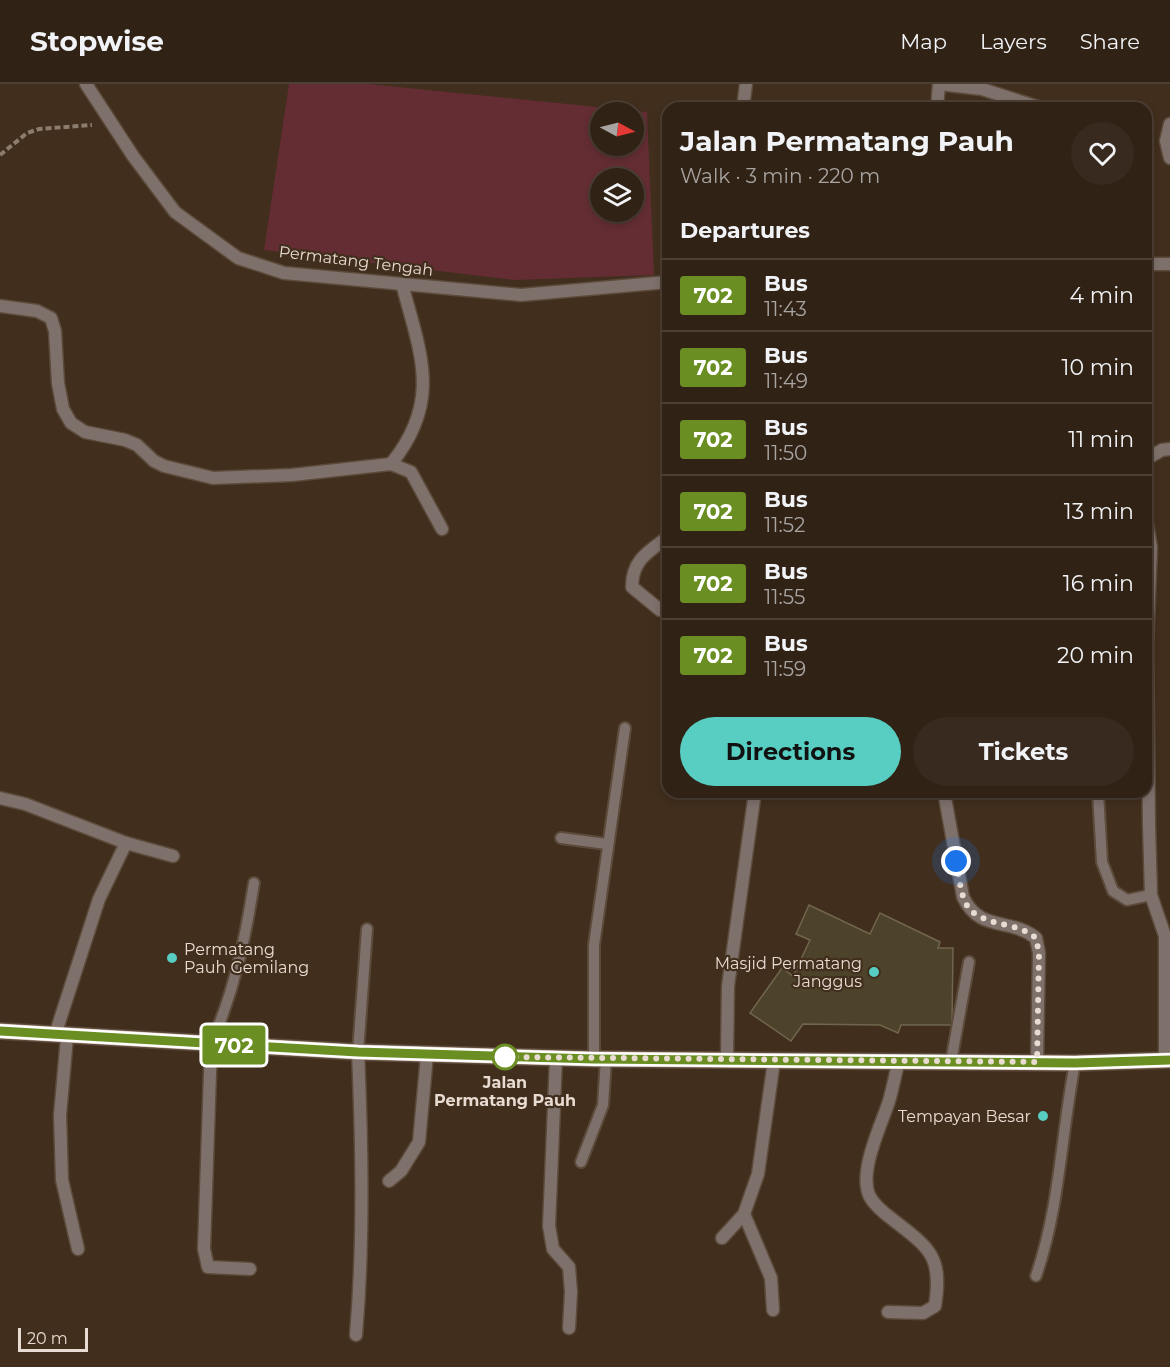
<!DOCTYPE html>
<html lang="en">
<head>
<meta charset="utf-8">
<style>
  :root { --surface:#312216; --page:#392a1f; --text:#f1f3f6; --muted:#a8a4a1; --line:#4c3f35; --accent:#57cec1 }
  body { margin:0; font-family:Montserrat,sans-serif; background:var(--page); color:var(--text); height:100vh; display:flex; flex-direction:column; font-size:22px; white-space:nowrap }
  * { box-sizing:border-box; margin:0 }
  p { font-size:20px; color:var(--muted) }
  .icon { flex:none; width:33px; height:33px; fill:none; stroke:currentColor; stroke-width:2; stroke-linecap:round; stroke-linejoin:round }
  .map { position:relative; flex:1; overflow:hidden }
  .side { position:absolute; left:662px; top:18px; width:490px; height:696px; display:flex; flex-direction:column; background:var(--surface); border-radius:18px; box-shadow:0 3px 9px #0003,0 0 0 2px var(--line) }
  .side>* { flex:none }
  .badge { padding:0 12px; border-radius:4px; font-size:21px; line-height:39px }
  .needle { width:39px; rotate:97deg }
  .tools { position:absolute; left:590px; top:18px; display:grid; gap:12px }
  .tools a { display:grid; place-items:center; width:54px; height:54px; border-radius:50%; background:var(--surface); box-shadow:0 3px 9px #0003,0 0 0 2px var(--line); font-size:30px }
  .scale { position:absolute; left:18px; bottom:15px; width:70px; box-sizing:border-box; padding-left:6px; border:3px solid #e8dbd1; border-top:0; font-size:16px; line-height:21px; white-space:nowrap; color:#e8dbd1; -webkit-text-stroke:4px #412e1d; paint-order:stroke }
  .you { position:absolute; width:30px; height:30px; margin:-15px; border:4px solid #fff; border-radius:50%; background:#1a73e8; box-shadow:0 0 0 9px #1a73e833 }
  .map>.badge { position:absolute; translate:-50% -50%; box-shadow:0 0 0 3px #fff }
  h2 { padding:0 18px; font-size:22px; line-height:54px }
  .round { display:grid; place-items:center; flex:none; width:63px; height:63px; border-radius:32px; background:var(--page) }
  .head { display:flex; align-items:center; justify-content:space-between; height:102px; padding:0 18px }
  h1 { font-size:28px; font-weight:700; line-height:45px }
  .primary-button { display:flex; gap:12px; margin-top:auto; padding:12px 18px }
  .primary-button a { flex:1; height:69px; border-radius:36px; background:var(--accent); color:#111; font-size:24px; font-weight:700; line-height:69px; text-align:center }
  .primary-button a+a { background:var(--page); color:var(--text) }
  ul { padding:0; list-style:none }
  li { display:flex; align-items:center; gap:18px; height:72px; padding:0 18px; border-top:2px solid var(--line) }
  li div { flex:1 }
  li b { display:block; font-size:22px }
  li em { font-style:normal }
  li .badge { min-width:66px; font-weight:700; text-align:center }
  header { display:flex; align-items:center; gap:36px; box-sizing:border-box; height:84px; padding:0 30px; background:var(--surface); border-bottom:2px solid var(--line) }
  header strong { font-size:28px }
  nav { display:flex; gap:33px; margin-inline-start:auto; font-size:21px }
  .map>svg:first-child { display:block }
</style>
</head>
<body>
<header>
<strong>Stopwise</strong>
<nav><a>Map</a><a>Layers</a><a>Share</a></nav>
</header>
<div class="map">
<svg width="1170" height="1283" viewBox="0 0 1170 1283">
  <rect width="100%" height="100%" fill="#412e1d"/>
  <path fill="#632d33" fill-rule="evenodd" d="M289,0H368L647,28L654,191L515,196L264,166ZM600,28H633V62H600ZM600,94H633V128H600Z"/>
  <path fill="#4d432b" stroke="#70664d" stroke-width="1.5" d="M809,821L870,850L880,829L940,858L938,864H953L952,941H901L898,949L880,941L803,940L791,957L750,929L782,884L793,892L810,856L796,850Z"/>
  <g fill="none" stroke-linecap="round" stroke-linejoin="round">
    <g stroke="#5c4a3a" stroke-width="14">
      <g id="service">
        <path d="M1098,708L1102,778L1113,807L1127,816L1151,811"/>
        <path d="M561,754L607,760"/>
        <path d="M211,960C234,908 245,856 254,799"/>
        <path d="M358,968L367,845"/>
        <path d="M594,975V861L625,644"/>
        <path d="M951,978L969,878"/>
        <path d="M581,1078L603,1021L606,975"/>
        <path d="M1036,1192C1060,1122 1061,1051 1075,979"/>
      </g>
    </g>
    <g stroke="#5c4a3a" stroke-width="15">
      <g id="minor">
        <path d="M86,0L133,72L175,128L238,174L284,189L521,211L668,198"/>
        <path d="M939,0L982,5L1041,24"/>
        <path d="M743,24L746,0"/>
        <path d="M937,24L939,0"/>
        <path d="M1170,40L1166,57L1170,74"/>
        <path d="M1146,180H1170"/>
        <path d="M0,222L37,227L51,234L55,247L58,299L63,325L71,339L85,348L125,356L137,361L154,377L164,382L213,394L292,391L391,380L411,388L442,445"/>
        <path d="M1146,375L1162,366L1170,365"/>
        <path d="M391,380C442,317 421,271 402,200"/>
        <path d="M1146,434L1151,463L1147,561L1149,741L1151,811L1165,852V977"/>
        <path d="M668,453C648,468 632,476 632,503L660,526L668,528"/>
        <path d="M944,708L963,813C980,849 1010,833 1036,854L1039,869L1037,978"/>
        <path d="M0,714L25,720L126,759L173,772"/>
        <path d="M55,951L99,815L126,759"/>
        <path d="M67,953L60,1031L62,1096L78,1165"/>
        <path d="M211,960L204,1165L208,1183L250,1185"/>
        <path d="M556,974L549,1142L553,1165L569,1183L571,1208L569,1244"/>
        <path d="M727,975L728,902L755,708"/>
        <path d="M389,1097L401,1087L419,1058L427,971"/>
        <path d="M722,1154L744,1130"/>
        <path d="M773,1226L771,1194L744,1130L758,1090L774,977"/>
        <path d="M888,1228L923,1229L935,1222C943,1171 929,1164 892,1135C884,1129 873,1120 869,1111C859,1086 881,1042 889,1017C893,1004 895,990 899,977"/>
        <path d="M356,1251C364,1157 362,1062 358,968"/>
      </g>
    </g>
    <g stroke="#5c4a3a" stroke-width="18">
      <path id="primary" d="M0,947L358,968L594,975L1075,979L1170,976"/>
    </g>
    <path stroke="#8c7c6e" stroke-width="4" stroke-dasharray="6 3" stroke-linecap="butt" d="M0,71L27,49L39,45L92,41"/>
    <use href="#service" stroke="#7e716c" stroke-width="10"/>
    <use href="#minor" stroke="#7e716c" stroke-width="12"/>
    <use href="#primary" stroke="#c9aea5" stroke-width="15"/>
  </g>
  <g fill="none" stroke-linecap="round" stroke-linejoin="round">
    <g stroke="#fff" stroke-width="14">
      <path id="line" d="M0,947L358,968L594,975L1075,979L1170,976"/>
    </g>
    <use href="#line" stroke="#6b8e23" stroke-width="9"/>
    <path stroke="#e8dbd1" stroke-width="6" stroke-dasharray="0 10.8" d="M505,973L1037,978L1039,869L1036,854C1026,846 1018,844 1006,841C960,831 964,819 956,777"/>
  </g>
  <g fill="#57cec1" stroke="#412e1d" stroke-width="2">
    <circle cx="172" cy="874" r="6"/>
    <circle cx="874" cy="888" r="6"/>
    <circle cx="1043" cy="1032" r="6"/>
  </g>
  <circle fill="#fff" stroke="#6b8e23" stroke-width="3" cx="505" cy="973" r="12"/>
  <g text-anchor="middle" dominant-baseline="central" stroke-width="4.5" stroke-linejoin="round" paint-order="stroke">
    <g font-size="16" fill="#e8dbd1" stroke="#412e1d">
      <text transform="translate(356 177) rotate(7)">Permatang Tengah</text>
    </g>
    <g font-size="16" fill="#e8dbd1" stroke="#412e1d" text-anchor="end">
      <text x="184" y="865" text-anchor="start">Permatang<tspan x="184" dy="18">Pauh Gemilang</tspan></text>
      <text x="862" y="879">Masjid Permatang<tspan x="862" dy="18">Janggus</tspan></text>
      <text x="1031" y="1032">Tempayan Besar</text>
    </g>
    <g font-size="16" font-weight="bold" fill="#e8dbd1" stroke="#412e1d">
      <text x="505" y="998">Jalan<tspan x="505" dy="18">Permatang Pauh</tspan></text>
    </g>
  </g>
</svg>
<div class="tools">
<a><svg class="needle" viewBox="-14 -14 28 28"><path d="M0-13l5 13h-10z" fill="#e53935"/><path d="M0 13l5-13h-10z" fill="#a8a4a1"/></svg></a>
<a><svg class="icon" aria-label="layers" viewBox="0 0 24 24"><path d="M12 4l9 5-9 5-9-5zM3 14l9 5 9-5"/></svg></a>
</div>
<div class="scale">20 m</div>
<div class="you" style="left:956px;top:777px"></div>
<b class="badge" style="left:234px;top:961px;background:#6b8e23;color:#fff">702</b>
<section class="side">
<div class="head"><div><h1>Jalan Permatang Pauh</h1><p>Walk · 3 min · 220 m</p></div><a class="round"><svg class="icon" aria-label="heart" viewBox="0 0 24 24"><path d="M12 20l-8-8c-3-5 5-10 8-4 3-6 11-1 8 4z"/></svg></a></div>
<h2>Departures</h2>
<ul>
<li><span class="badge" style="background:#6b8e23;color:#fff">702</span><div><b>Bus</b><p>11:43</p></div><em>4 min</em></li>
<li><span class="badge" style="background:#6b8e23;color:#fff">702</span><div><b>Bus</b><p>11:49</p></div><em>10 min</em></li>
<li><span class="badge" style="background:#6b8e23;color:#fff">702</span><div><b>Bus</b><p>11:50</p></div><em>11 min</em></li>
<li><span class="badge" style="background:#6b8e23;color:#fff">702</span><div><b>Bus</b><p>11:52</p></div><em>13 min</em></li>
<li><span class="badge" style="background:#6b8e23;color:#fff">702</span><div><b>Bus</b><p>11:55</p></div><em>16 min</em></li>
<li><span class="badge" style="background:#6b8e23;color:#fff">702</span><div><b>Bus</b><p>11:59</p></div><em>20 min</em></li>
</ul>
<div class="primary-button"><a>Directions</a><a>Tickets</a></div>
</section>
</div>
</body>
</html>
